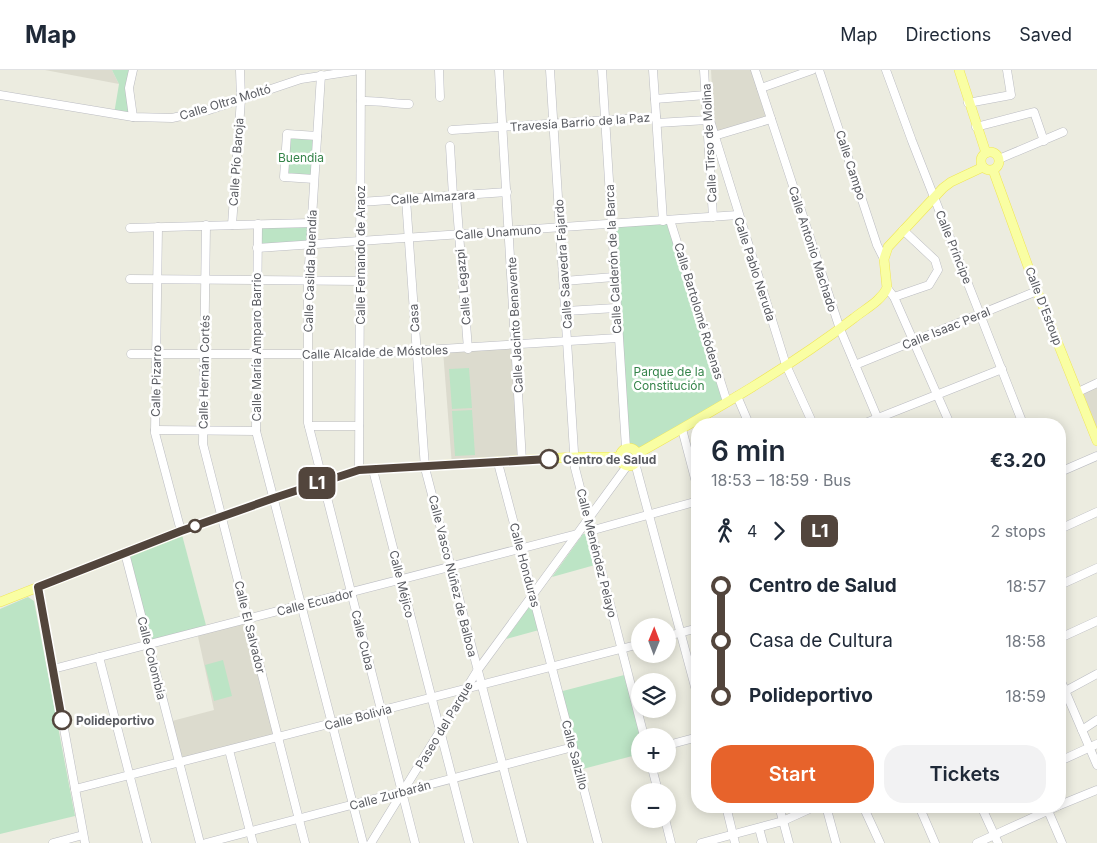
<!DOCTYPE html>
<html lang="en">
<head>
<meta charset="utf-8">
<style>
  :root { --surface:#fff; --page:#f2f2f3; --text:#1f2937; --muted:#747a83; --line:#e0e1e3; --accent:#e7632b }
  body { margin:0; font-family:Inter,sans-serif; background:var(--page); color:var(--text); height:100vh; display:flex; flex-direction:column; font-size:19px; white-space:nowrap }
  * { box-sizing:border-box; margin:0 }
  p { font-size:16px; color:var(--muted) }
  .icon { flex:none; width:28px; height:28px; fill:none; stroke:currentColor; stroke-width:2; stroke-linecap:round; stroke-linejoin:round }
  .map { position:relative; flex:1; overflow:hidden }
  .drawer { position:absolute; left:691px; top:348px; width:375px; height:395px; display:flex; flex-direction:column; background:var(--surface); border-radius:20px; box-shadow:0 2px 12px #0003 }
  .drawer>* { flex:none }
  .badge { padding:0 10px; border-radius:8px; font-size:18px; line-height:32px }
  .needle { width:32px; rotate:1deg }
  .fabs { position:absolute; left:631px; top:548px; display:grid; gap:10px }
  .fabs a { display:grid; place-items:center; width:45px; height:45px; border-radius:50%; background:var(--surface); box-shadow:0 2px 12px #0003; font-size:25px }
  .map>.badge { position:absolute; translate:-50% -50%; box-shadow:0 0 0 2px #fff }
  .legs { display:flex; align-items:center; gap:8px; height:55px; padding:0 20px; font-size:16px }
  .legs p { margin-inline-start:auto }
  .head { display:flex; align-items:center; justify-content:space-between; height:85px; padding:0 20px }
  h1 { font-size:28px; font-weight:600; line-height:38px }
  .button { display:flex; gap:10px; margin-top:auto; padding:10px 20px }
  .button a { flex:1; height:58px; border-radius:20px; background:var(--accent); color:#fff; font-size:20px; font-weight:600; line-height:58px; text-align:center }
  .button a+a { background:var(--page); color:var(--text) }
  ul { padding:0 20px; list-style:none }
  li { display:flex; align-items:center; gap:18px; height:55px; font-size:19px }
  li i { display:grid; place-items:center; width:8px; height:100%; margin:0 6px; background:currentColor }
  li i::after { content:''; width:12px; height:12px; margin:-6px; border:4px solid; border-radius:50%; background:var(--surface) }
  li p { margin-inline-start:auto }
  li:first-child i { background:linear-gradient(#0000 50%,currentColor 0) }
  li:last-child i { background:linear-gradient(currentColor 50%,#0000 0) }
  header { display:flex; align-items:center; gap:30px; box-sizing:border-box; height:70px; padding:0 25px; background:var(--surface); border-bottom:1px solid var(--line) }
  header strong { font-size:24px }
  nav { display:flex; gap:28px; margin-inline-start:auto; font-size:18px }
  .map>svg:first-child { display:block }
</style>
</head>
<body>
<header>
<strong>Map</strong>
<nav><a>Map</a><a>Directions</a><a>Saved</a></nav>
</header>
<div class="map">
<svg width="1097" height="773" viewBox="0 0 1097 773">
  <rect width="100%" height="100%" fill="#ecece0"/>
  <g fill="#dcdbce">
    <path d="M45,0H112L119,14Z"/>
    <path d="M711,0H752L767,48L718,63L714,52Z"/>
    <path d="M516,275L522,391L452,396L443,281Z"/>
    <path d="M1097,313V371L1078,322Z"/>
    <path d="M248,548L278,668L183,693L172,651L214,640L197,562Z"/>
  </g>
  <g fill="#bce4c5">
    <path d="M112,0H133L129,12L133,47L114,44L119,14Z"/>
    <path d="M287,64L317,66L314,109L284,107Z"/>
    <path d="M670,150L727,332L636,384L626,385L612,155Z"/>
    <path d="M311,153L310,175L257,178L258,154Z"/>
    <path d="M469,298L472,338L452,339L449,299Z"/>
    <path d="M472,340L475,385L455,386L452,341Z"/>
    <path d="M181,461L207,559L148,574L125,483Z"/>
    <path d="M583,464H587L595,495L552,507Z"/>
    <path d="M28,527L34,531L75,746L0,764V539Z"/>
    <path d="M529,537L533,538L539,560L506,569Z"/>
    <path d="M223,590L232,626L214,631L205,595Z"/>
    <path d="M628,604L644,666H640V684L579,700L559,622Z"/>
  </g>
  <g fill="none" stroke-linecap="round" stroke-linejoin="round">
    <g stroke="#bbbcc2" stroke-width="9">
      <g id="minor">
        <path d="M133,0L129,18L133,47"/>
        <path d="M439,0L440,27"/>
        <path d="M499,0L522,391"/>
        <path d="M550,0L575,398L644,666"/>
        <path d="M602,0L626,378"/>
        <path d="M653,0L663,151"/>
        <path d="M704,0L713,147"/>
        <path d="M755,0L840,259L880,354"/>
        <path d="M819,0L877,175L884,189"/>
        <path d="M886,0L912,71L1023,354"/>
        <path d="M321,5L308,211V353L415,773"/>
        <path d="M761,18L812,0"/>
        <path d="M0,25L133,47L172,48L209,40L301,9L360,0"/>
        <path d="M655,29L706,25"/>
        <path d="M361,31C378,30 393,34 409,34"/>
        <path d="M968,33L1011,25L1007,0"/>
        <path d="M707,41L786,295L813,354"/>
        <path d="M657,53L707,50"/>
        <path d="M976,57L1034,42L1044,71"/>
        <path d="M452,60L656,47"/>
        <path d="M714,66L771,49"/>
        <path d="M450,76L453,126"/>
        <path d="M999,89L1063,62"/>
        <path d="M314,109L284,107L287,64L317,66"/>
        <path d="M456,125L468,279"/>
        <path d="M406,129L425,398L523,773"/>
        <path d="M360,132L507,122"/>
        <path d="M670,150L727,332"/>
        <path d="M258,154L256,361L363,773"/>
        <path d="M206,155L203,374L305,773"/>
        <path d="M232,155L241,29L240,0"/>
        <path d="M158,157L155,363L181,461"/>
        <path d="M130,158L311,153"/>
        <path d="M257,178L738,145"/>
        <path d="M130,209L361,211"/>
        <path d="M564,211L614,207"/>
        <path d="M887,218L894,227L950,354"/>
        <path d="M894,227L929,215L938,200L935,190L903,160"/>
        <path d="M566,241L616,238"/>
        <path d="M131,284H360L618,268"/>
        <path d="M855,295L1037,221"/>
        <path d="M1078,322L1097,313"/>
        <path d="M737,326L749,354"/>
        <path d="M863,354L1002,299"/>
        <path d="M309,356H359"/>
        <path d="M682,359L698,420"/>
        <path d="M155,360L256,361"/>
        <path d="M498,393L598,773"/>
        <path d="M635,393L698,628"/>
        <path d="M359,400L361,0"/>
        <path d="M373,400L469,773"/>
        <path d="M1060,402L1097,386"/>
        <path d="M1060,459L1097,442"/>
        <path d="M590,461L698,431"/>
        <path d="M125,483L200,773"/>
        <path d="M1060,515L1097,498"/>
        <path d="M38,517L85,773"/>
        <path d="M668,566L698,558"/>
        <path d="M1060,568L1097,551"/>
        <path d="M99,587L147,773"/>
        <path d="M53,599L577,464"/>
        <path d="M1060,609L1097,695"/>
        <path d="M1060,624L1097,604"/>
        <path d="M1082,660L1097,650"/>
        <path d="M668,675L698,667"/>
        <path d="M229,680L253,773"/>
        <path d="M1060,691L1097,674"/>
        <path d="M651,694L658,721"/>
        <path d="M75,719L640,574"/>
        <path d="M1060,735L1097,720"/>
        <path d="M726,736L735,773"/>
        <path d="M779,736L789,773"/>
        <path d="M826,736L836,773"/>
        <path d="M863,736L880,773"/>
        <path d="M919,736L935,773"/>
        <path d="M981,736L998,773"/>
        <path d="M1046,736L1062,773"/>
        <path d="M665,749L671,773"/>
        <path d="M759,758L763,773"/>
        <path d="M53,773L83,765"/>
        <path d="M206,773L573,677"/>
        <path d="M371,773L477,601L627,396"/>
        <path d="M701,773L783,751L816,736"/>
        <path d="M977,773L1058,736"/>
      </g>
    </g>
    <g stroke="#f0e655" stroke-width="10">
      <g id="major">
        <path d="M959,0L986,83"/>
        <circle cx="990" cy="91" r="9"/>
        <path d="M993,100L1037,221L1097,371"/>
        <circle cx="629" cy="387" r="9"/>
        <path d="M637,384C711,342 786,300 854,248C865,239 881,231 887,218L884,189L888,177L943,118L951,112L983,97"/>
        <path d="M0,532L181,461L274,428L359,400L575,387H620"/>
      </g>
    </g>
    <use href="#minor" stroke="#fff" stroke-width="8"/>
    <use href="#major" stroke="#f9fea3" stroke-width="9"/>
  </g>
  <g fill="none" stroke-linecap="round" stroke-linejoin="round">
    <g stroke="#fff" stroke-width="11">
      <path id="line-1" d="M62,650L38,517L181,461L274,428L359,400L549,389"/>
    </g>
    <use href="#line-1" stroke="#52453c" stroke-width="8"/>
  </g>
  <g fill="#fff" stroke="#52453c" stroke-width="2.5">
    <circle cx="549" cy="389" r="9"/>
    <circle cx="195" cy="456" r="6"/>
    <circle cx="62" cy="650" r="9"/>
  </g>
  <g text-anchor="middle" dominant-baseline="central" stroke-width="5" stroke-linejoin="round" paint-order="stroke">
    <g font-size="12" fill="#595b61" stroke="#fff">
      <text transform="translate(225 32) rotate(-17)">Calle Oltra Moltó</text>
      <text transform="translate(580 52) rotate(-4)">Travesía Barrio de la Paz</text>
      <text transform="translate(709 73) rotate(-93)">Calle Tirso de Molina</text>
      <text transform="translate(236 92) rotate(-86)">Calle Pío Baroja</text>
      <text transform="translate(851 95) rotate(72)">Calle Campo</text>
      <text transform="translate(433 127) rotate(-4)">Calle Almazara</text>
      <text transform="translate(498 162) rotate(-4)">Calle Unamuno</text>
      <text transform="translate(954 177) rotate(68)">Calle Príncipe</text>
      <text transform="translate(813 179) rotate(72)">Calle Antonio Machado</text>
      <text transform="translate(360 185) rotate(-90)">Calle Fernando de Araoz</text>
      <text transform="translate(613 189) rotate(-93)">Calle Calderón de la Barca</text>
      <text transform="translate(563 194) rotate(-94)">Calle Saavedra Fajardo</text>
      <text transform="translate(755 199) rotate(72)">Calle Pablo Neruda</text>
      <text transform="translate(310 201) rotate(-88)">Calle Casilda Buendía</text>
      <text transform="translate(463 217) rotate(-95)">Calle Legazpi</text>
      <text transform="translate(1044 236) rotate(69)">Calle D'Estoup</text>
      <text transform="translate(699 241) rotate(73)">Calle Bartolomé Ródenas</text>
      <text transform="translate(414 248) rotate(-94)">Casa</text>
      <text transform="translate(515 255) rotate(-93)">Calle Jacinto Benavente</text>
      <text transform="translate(946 258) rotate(-22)">Calle Isaac Peral</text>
      <text transform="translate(256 277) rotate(-90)">Calle María Amparo Barrio</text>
      <text transform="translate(375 282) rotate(-2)">Calle Alcalde de Móstoles</text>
      <text transform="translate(204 302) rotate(-89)">Calle Hernán Cortés</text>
      <text transform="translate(156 311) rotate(-89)">Calle Pizarro</text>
      <text transform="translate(597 483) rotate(76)">Calle Menéndez Pelayo</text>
      <text transform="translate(525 495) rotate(75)">Calle Honduras</text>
      <text transform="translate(453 506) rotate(76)">Calle Vasco Núñez de Balboa</text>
      <text transform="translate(402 514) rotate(76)">Calle Méjico</text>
      <text transform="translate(315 532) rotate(-14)">Calle Ecuador</text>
      <text transform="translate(250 557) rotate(76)">Calle El Salvador</text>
      <text transform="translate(363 570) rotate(76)">Calle Cuba</text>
      <text transform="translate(152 588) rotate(76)">Calle Colombia</text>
      <text transform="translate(358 647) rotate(-15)">Calle Bolivia</text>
      <text transform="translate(444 655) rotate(-59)">Paseo del Parque</text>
      <text transform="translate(575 685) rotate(75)">Calle Salzillo</text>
      <text transform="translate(390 725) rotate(-15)">Calle Zurbarán</text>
    </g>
    <g font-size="12" fill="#35844a" stroke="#fff">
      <text x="301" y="87">Buendia</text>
      <text x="669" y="301">Parque de la<tspan x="669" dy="14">Constitución</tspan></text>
    </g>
    <g font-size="12" font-weight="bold" fill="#595b61" stroke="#fff" text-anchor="start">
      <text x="563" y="389">Centro de Salud</text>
      <text x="76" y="650">Polideportivo</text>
    </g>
  </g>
</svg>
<div class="fabs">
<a><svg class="needle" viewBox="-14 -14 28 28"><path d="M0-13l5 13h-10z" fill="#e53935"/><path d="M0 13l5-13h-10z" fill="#747a83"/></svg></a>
<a><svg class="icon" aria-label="layers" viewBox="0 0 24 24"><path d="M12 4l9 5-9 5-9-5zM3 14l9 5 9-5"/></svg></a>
<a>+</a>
<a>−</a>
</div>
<b class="badge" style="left:317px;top:413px;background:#52453c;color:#fff">L1</b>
<section class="drawer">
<div class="head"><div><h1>6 min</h1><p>18:53 – 18:59 · Bus</p></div><b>€3.20</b></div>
<div class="legs"><svg class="icon" aria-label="walk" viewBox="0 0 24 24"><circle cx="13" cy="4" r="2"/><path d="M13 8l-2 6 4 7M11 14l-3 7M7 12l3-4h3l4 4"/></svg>4<svg class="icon" aria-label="forward" viewBox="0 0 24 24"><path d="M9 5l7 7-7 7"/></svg><b class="badge" style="background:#52453c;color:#fff">L1</b><p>2 stops</p></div>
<ul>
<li><i style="color:#52453c"></i><b>Centro de Salud</b><p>18:57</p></li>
<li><i style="color:#52453c"></i><span>Casa de Cultura</span><p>18:58</p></li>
<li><i style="color:#52453c"></i><b>Polideportivo</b><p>18:59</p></li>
</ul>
<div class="button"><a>Start</a><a>Tickets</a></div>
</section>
</div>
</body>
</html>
